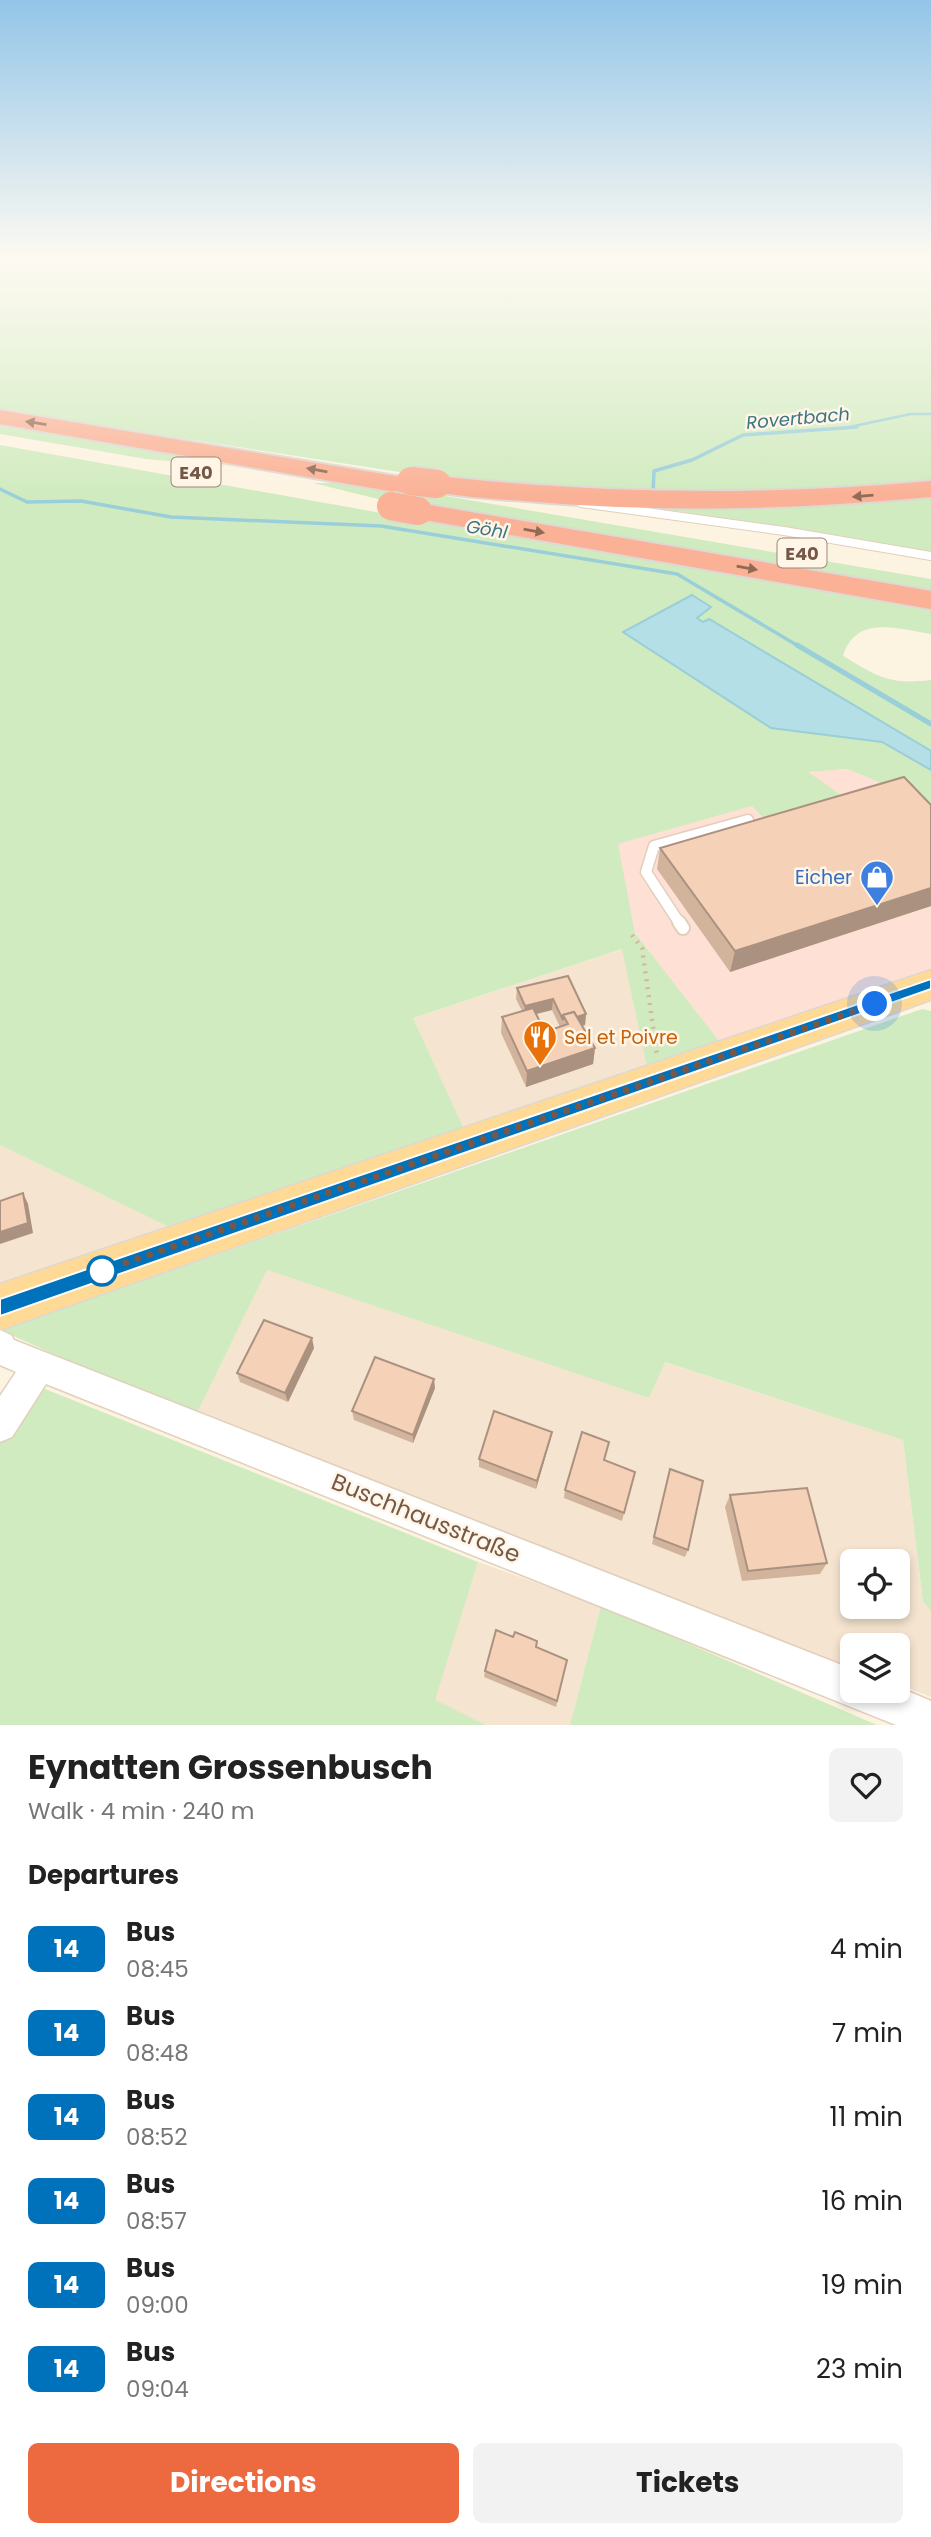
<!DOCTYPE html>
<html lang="en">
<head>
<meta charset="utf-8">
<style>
  :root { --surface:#fff; --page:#f2f2f2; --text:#222; --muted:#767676; --accent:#ed6a40 }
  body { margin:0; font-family:Poppins,sans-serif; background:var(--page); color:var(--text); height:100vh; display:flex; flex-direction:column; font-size:26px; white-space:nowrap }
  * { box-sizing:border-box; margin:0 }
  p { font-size:23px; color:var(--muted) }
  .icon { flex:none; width:38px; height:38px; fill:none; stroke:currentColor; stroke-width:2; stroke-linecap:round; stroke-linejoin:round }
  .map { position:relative; height:1725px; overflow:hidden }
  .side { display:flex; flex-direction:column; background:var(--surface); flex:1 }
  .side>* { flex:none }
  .badge { padding:0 14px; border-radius:10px; font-size:24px; line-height:46px }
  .tools { position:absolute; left:840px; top:1549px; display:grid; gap:14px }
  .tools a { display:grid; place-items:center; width:70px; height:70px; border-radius:10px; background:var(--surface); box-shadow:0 4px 10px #0003; font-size:35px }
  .you { position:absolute; width:35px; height:35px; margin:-18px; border:5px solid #fff; border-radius:50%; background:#1a73e8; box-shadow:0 0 0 10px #1a73e833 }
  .map>.badge { position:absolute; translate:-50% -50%; box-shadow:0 0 0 4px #fff }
  h2 { padding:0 28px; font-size:26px; line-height:63px }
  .round { display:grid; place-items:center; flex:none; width:74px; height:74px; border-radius:10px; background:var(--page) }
  .overview { display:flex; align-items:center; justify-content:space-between; height:119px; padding:0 28px }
  h1 { font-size:33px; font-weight:700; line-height:52px }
  .button { display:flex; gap:14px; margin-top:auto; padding:14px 28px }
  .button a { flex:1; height:80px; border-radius:10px; background:var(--accent); color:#fff; font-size:28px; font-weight:700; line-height:80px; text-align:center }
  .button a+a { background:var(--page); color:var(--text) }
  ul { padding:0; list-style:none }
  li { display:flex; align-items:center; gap:21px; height:84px; padding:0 28px }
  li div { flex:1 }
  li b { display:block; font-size:26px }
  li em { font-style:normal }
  li .badge { min-width:77px; font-weight:700; text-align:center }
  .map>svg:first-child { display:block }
</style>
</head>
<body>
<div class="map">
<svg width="931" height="1725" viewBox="0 0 931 1725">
  <rect width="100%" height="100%" fill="#fdf3e1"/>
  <g fill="#f5e4cf" fill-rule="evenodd">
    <path d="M623,949L647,1067L465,1131L413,1018Z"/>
    <path d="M0,1145L167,1226L0,1285Z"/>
    <path d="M267,1270L649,1398L664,1362L903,1440L923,1601L931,1611V1697L898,1684V1645H852V1667L195,1417ZM852,1561H898V1606H852Z"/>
    <path d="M478,1562L601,1606L570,1725H486L434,1701Z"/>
  </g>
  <path fill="#fee1d4" d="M847,769L883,784L931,811V971L720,1042L635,933L617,844L752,806L837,792L806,772Z"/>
  <g fill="#d0ebbf">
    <path d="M0,257H931V483L864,489L630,495L406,473L0,410Z"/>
    <path d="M0,420L186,454L226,466L146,459L0,434Z"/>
    <path d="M0,445L931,611V634C898,629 856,614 843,656C879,677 888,685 931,680V751L709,619L703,622L696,618L624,632L771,728L882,742L931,770V811L883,784L847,769L808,772L837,792L853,808L776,831L752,806L618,844L635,933L720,1042L647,1067L622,949L413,1018L465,1131L167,1226L0,1145Z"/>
    <path d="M313,483H369L931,579V595L378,499Z"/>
    <path d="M931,493V553L818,532L647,507Z"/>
    <path d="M922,1009L931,1011V1611L923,1601L903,1440L665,1362L649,1398L267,1270L195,1417L0,1330Z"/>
    <path d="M45,1389L478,1562L435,1700L486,1725H0V1433L22,1394Z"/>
    <path d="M601,1606L877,1725H570Z"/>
  </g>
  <path fill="#b5dfe7" stroke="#9aced9" stroke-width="2" d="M692,595L711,607L697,618L703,622L709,619L931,751V770L882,742L771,728L623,632Z"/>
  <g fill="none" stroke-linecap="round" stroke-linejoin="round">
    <path stroke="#9aced9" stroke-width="2.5" d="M840,429L911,414H931"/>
    <g stroke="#9aced9" stroke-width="3.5">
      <path d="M0,489L27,502L81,501L171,517L381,526L677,574L800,647"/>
      <path d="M653,494L654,471L692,460L743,435L857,427"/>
    </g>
    <path stroke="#9aced9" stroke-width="5" d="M797,645L931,724"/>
    <g stroke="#e1cfbc" stroke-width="10">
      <path id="service-far2" d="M581,503L784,531L931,556"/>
    </g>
    <g stroke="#e1cfbc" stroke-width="13">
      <path id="service-far1" d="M680,924L646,872L654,846L748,820"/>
    </g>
    <g stroke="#e1cfbc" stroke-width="16">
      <path id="service" d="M679,922L683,928"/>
    </g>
    <g stroke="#e1cfbc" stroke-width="3">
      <path id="minor" d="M0,1330L11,1335L14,1340L852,1669V1690H898V1687L931,1701V1725H896L46,1384L12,1437L0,1442V1396L16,1372L0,1365Z"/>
    </g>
    <g stroke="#ded7d3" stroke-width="3">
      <path id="primary" d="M931,970V1000L0,1330V1284Z"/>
    </g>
    <g stroke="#ded7d3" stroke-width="4">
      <g id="motorway">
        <path d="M0,410L407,478L416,480L420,486L416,492L407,494L0,424Z"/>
        <path d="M437,476C602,494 765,496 931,481V497C800,509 670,513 538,502C502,499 463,498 428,490L424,484L428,478Z"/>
        <path d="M418,503L931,591V609L408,517L404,511L408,505Z"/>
      </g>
    </g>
    <path stroke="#d8b49b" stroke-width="4.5" stroke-dasharray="2 6" stroke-linecap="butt" d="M632,935L642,948L657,1055"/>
    <use href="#service-far2" stroke="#fff" stroke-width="8"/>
    <use href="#service-far1" stroke="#fff" stroke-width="10"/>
    <use href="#service" stroke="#fff" stroke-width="12"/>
    <use href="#minor" fill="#fff" fill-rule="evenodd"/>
    <use href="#primary" fill="#ffda96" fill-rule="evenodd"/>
    <use href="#motorway" fill="#fab195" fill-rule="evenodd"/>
    <g stroke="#ded7d3" stroke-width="31" stroke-linecap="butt">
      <g id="motorway-bridge">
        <path d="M411,481L437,484"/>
        <path d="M391,506L418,511"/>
      </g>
    </g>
    <use href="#motorway-bridge" stroke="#fab195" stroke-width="28"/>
  </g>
  <g fill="#d2b49d" fill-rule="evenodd">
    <path d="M931,805V906L730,972L657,869L660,848Z"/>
    <path d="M568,976L586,1014L585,1025L582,1026L595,1048L593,1064L526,1087L501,1033L502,1017L522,1011L516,999L517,988ZM552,1010L560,1027L545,1032L536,1014Z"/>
    <path d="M314,1348L288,1402L240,1382L237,1373Z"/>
    <path d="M435,1388L413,1443L354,1420L352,1411Z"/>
    <path d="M550,1441L536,1489L479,1467V1459Z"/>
    <path d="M604,1460L635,1472L622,1521L564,1498L565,1490Z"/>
    <path d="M670,1469L688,1550L685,1557L652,1544Z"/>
    <path d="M730,1495L827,1563L820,1574L742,1581L725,1507Z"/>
    <path d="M536,1647L567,1660L556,1707L484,1677L485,1671Z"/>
  </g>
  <g fill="#ab9280">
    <path d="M931,888V906L730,972L735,951Z"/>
    <path d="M553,999L552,1010L524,1017L525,1006Z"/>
    <path d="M586,1014L585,1025L567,1030L568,1024L566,1020Z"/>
    <path d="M595,1048L593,1064L526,1087L527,1071Z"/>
    <path d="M23,1193L28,1204L33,1233L0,1244V1232Z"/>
    <path d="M312,1338L314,1348L288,1402L285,1393Z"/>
    <path d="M434,1379L435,1388L413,1443V1435Z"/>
    <path d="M552,1432L550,1441L536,1489L537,1481Z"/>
  </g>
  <g fill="#f4d1b7" stroke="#ab9280" stroke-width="2">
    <path d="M904,777L931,805V888L735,951L660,848Z"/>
    <path d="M568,976L586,1014L577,1017L574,1012L563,1015V1020L553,999L525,1006L517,988Z"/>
    <path d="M533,1008L545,1032L568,1024L563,1015L574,1012L595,1048L527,1071L502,1017Z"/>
    <path d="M23,1193L28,1223L0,1232V1201Z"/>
    <path d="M264,1320L312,1338L285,1393L237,1373Z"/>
    <path d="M375,1357L434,1379L413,1435L352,1411Z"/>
    <path d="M494,1411L552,1432L537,1481L479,1459Z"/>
    <path d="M582,1432L609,1442L604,1460L635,1472L624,1513L565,1490Z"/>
    <path d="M670,1469L703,1481L688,1550L654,1537Z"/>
    <path d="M807,1488L827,1563L748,1571L730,1495Z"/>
    <path d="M496,1630L513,1637L515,1632L537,1641L536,1647L567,1660L557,1701L485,1671Z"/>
  </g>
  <defs><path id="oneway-solid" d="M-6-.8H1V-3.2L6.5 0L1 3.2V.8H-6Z" transform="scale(1.75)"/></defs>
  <g fill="#906a57">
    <use href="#oneway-solid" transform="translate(36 423) rotate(-171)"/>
    <use href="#oneway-solid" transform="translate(317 470) rotate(-170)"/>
    <use href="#oneway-solid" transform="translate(863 496) rotate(175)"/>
    <use href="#oneway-solid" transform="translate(534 531) rotate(10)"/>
    <use href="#oneway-solid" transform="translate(747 568) rotate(10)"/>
  </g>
  <linearGradient id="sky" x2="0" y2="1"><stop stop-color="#93c5e8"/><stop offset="0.52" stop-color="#fefaf2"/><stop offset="1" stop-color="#fefaf2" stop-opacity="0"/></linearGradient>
  <rect width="931" height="499" fill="url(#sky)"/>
  <path fill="#0072bc" stroke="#fff" stroke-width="2" d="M931,979V989L0,1316V1299Z"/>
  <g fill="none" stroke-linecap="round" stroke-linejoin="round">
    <path stroke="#755847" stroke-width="7" stroke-dasharray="0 12.6" d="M102,1271L875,1004"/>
  </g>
  <defs>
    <g id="shop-pin" transform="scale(1.75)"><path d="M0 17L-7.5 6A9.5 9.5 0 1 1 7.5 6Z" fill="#3f7fe0" stroke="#fff6e8"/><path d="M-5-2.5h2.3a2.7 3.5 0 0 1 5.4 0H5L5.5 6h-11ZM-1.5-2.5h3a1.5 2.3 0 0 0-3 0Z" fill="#fff"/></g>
    <g id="restaurant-pin" transform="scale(1.75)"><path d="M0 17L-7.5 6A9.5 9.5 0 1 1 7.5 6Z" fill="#e8710a" stroke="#fff6e8"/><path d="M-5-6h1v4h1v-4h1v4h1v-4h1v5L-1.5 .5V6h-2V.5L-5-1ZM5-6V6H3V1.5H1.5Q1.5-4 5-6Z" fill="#fff"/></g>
  </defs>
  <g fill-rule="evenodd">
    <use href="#shop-pin" x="877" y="877"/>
    <use href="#restaurant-pin" x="540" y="1037"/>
  </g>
  <circle fill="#fff" stroke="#0072bc" stroke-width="3.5" cx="102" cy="1271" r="14"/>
  <g text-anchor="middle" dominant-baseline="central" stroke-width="5" stroke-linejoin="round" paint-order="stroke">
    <g font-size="18" font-style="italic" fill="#3d7683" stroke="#fff6e8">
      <text transform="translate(798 418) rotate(-5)">Rovertbach</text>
      <text transform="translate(487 529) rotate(9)">Göhl</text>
    </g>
    <g fill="#fff6e8" stroke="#9e8777" stroke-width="2">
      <rect x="171.5" y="457.5" width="49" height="29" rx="5"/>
      <rect x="777.5" y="538.5" width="49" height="29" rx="5"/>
    </g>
    <g font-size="18" font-weight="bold" fill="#755847">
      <text x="196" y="472">E40</text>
      <text x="802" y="553">E40</text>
    </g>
    <g font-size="19" fill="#366cbe" stroke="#fff6e8" text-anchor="end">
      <text x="852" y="877">Eicher</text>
    </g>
    <g font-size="19" fill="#c56008" stroke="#fff6e8" text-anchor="start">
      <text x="564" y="1037">Sel et Poivre</text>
    </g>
    <g font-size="23" fill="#755847" stroke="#fff6e8">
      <text transform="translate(426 1518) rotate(22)">Buschhausstraße</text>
    </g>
  </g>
</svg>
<div class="tools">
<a><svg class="icon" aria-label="locate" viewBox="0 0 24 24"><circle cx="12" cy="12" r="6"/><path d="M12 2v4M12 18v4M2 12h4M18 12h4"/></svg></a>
<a><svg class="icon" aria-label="layers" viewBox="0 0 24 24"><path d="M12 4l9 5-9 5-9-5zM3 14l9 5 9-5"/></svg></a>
</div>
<div class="you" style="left:875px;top:1004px"></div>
</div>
<section class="side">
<div class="overview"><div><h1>Eynatten Grossenbusch</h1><p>Walk · 4 min · 240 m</p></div><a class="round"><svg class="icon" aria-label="heart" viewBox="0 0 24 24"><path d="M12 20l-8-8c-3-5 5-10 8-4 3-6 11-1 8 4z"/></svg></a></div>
<h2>Departures</h2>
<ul>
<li><span class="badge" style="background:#0072bc;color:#fff">14</span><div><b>Bus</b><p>08:45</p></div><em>4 min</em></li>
<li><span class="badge" style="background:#0072bc;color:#fff">14</span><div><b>Bus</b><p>08:48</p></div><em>7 min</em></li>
<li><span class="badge" style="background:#0072bc;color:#fff">14</span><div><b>Bus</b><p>08:52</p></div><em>11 min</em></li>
<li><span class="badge" style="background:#0072bc;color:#fff">14</span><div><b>Bus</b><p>08:57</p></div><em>16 min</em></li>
<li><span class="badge" style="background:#0072bc;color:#fff">14</span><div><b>Bus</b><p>09:00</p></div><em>19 min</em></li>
<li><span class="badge" style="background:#0072bc;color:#fff">14</span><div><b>Bus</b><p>09:04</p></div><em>23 min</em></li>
</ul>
<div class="button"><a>Directions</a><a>Tickets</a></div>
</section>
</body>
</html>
